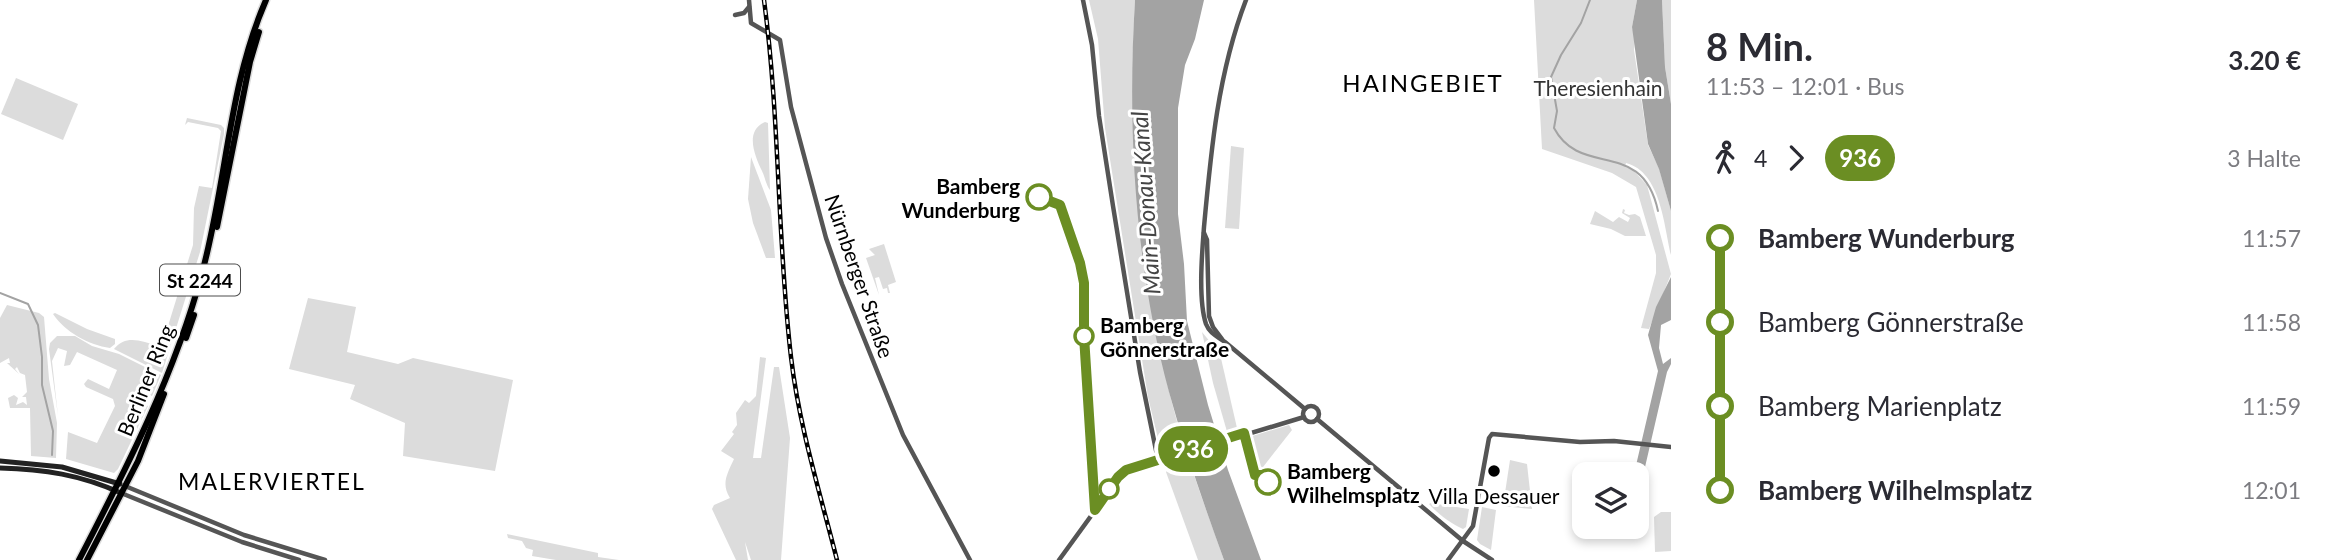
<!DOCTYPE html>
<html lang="de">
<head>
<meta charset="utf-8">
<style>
  :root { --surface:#fff; --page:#f2f2f3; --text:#2b2b33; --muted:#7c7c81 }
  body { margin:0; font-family:Lato,sans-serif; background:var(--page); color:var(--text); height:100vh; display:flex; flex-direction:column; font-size:26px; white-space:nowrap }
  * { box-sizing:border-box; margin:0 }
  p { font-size:23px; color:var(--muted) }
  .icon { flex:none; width:38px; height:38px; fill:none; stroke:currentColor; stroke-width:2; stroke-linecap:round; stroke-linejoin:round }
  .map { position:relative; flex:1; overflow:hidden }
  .details { display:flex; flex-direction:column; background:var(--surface); width:665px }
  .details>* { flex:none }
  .badge { padding:0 14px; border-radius:23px; font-size:24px; line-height:46px }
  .fabs { position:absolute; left:1572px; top:462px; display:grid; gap:14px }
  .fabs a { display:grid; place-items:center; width:77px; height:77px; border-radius:14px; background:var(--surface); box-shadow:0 4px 10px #0003; font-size:35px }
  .map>.badge { position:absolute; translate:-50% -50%; box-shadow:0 0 0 4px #fff }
  .legs { display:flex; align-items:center; gap:10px; height:77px; padding:0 35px; font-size:23px }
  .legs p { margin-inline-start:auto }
  .summary { display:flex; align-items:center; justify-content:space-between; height:119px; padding:0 35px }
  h1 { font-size:38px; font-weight:700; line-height:52px }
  ul { padding:0 35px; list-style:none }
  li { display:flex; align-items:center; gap:24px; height:84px; font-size:26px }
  li i { display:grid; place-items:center; width:10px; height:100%; margin:0 9px; background:currentColor }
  li i::after { content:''; width:18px; height:18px; margin:-9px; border:5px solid; border-radius:50%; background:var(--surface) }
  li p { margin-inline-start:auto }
  li:first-child i { background:linear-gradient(#0000 50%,currentColor 0) }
  li:last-child i { background:linear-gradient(currentColor 50%,#0000 0) }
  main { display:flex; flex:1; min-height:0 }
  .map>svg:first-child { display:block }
</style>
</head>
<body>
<main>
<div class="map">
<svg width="1671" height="560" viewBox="0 0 1671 560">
  <rect width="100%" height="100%" fill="#fff"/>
  <g fill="#dcdcdc">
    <path d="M1089,0H1135C1127,129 1139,261 1168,387C1182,446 1204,503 1224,560H1198L1166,472L1169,462L1167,453L1160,447L1148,397L1105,128L1098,39Z"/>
    <path d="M1534,0H1637L1632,27L1635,37L1634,50L1648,145L1659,168L1671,211V255C1664,226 1661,172 1626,163L1625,167L1632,169L1647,185L1671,274L1649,329L1641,328L1656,273V255L1636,187L1612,173L1542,149Z"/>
    <path d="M1662,0H1671V104L1665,67Z"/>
    <path d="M16,78L78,104L63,140L1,114Z"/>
    <path d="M187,118L221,125L224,128V134L200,252L162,373L114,349C126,334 141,341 159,346L168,326L193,245L194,208L199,186L212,188L221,131L218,128L188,122L185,125Z"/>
    <path d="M765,122L768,123L770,190C766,185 765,177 762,171C755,156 744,131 765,122Z"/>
    <path d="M1231,146L1244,148L1239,229L1225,228Z"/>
    <path d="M751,157L771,210L775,258H766L753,223L748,199Z"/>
    <path d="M1623,209L1625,210L1624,213L1629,215L1635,214L1640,217L1646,236H1625L1611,229L1590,224L1595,211L1613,222L1619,217L1628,222L1630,218L1622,213Z"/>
    <path d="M884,244L896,282L888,285L890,293H888L887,288L883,289L879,277L875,278L879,295L866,258L875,255L869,249Z"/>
    <path d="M308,298L356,307L347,352L398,364L413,358L513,380L495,471L403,456L405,423L350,399L355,385L289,369Z"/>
    <path d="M7,305L39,313L44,317L49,379L57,423L56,458L31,456L30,408H10L8,398L14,395L18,398L16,405L23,402L27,405L26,397H22L27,392L25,375L20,373L17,367L15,369L19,374L7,363H10L9,358L0,363V318Z"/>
    <path d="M55,313L87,329L115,339V344L110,348C89,345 65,332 53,314Z"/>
    <path d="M1202,332L1220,354L1237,428L1235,433L1228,435L1213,383Z"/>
    <path d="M57,336H75L92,346L119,354L161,375L152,396L144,393L140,403L148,406L118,469L114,473L66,459L68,432L97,443L115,406L113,399L86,387L84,384L88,379L109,389L117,370L77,352L70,365L64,366L67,351L58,348L52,361L58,416L49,349L50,343Z"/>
    <path d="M760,357L766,358L753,458H761L774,367H779L790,438L781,560H751L745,542L748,560H736L712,509L714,505L730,498C721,484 727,474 734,459L721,451L734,434L732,432L737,425L736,413L745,400L749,403L756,396Z"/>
    <path d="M1289,425L1292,430L1263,467L1257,466L1249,437Z"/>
    <path d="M1510,460L1527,464L1532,509L1503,506Z"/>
    <path d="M1431,503L1469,509L1466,527L1463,529C1450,523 1438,514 1429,504Z"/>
    <path d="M1482,507L1496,510L1491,550L1480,544L1477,540Z"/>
    <path d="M1661,512H1671V551L1655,552L1654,517Z"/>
    <path d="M507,534L598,553V557L619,560H556L532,556L533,550L526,548L522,541L508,538Z"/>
  </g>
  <g fill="#a3a3a3">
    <path d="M1135,0H1204L1195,39L1185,65L1178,108V214L1184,264L1187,321L1208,405L1228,470L1261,560H1224C1204,505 1185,450 1169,392C1135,265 1127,131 1135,0Z"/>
    <path d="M1637,0H1662L1665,67L1671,104V211L1659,169L1648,144L1632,27Z"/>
    <path d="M1671,277V320L1661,325L1659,348L1663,364L1671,358V364L1667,372L1636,506V474H1634L1658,371L1648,335L1656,307Z"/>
  </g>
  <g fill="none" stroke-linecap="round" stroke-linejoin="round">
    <g stroke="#a3a3a3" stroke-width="2">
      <path d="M1590,0L1581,23L1561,55L1551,77L1557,111L1554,128C1581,179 1642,137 1658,211"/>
      <path d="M0,293L28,304L38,325L42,357V385L53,431L52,455"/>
    </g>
    <g stroke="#dbdbdb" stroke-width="9">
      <g id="primary">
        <path d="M217,227L250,62L259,32"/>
        <path d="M186,338L194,315"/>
        <path d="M79,560C127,467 175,374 202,273C227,182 228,87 266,0"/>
        <path d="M87,560L138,461L164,394"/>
      </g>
    </g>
    <g stroke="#555" stroke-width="4.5">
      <path d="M749,0L751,23L780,40L791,107L826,238L842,284L903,435L970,560"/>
      <path d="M1083,0L1092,45L1099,116L1113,206L1140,372L1158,460"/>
      <path d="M1246,0C1218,73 1211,150 1204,227C1202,253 1198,300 1206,324C1210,334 1217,336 1225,342L1305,409"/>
      <path d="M735,15L744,13L749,7"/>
      <path d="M1204,233L1207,240L1209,316L1213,327L1222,339"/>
      <circle cx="1311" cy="414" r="8"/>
      <path d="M1317,419L1463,541L1492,560"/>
      <path d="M125,486L244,535L325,560"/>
      <path d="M121,493L242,542L299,560"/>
      <path d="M1059,560L1123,472L1304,417"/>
      <path d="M1448,560L1473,526L1489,438L1492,434L1580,442L1614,441L1671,447"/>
    </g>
    <g stroke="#222" stroke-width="5">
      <path d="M0,461L62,467L120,484"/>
      <path d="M0,468C44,469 81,475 121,493"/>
    </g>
    <use href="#primary" stroke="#000" stroke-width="6"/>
    <g stroke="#000" stroke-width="4.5">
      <path id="rail" d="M764,0C780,119 777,238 791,357C799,426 820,493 837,560"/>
    </g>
    <use href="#rail" stroke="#fff" stroke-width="2" stroke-dasharray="5" stroke-linecap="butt"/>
  </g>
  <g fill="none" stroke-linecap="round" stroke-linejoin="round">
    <g stroke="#fff" stroke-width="16">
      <path id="line-1" d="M1039,197L1060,205L1080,263L1084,283V336L1095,510L1118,477L1126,470L1244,433L1255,475H1260L1268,482"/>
    </g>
    <use href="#line-1" stroke="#6b8e23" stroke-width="10"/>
  </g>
  <g fill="#fff" stroke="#6b8e23" stroke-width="3.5">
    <circle cx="1039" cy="197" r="12"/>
    <circle cx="1084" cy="336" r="9"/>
    <circle cx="1268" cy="482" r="12"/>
    <circle cx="1109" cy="489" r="9"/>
  </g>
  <circle fill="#000" stroke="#fff" stroke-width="2.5" cx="1494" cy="471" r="7"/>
  <g text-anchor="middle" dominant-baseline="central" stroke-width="6" stroke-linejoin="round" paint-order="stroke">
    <rect fill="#fff" stroke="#4c4c4c" stroke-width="2" x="160" y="264.5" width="80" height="31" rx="5"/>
    <g font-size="19" font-weight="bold" fill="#000">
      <text x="200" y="280">St 2244</text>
    </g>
    <g font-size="21" fill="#333" stroke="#fff">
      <text x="1598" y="87">Theresienhain</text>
    </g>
    <g font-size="21" font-weight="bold" fill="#000" stroke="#fff" text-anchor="start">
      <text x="1020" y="185" text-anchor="end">Bamberg<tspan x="1020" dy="24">Wunderburg</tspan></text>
      <text x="1100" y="324">Bamberg<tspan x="1100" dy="24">Gönnerstraße</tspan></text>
      <text x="1287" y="470">Bamberg<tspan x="1287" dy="24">Wilhelmsplatz</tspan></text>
    </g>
    <g font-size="21" fill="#000" stroke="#fff">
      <text transform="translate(860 276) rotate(71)">Nürnberger Straße</text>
      <text transform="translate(145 380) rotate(-68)">Berliner Ring</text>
    </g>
    <g font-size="21" fill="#000" stroke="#fff">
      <text x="1494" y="495">Villa Dessauer</text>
    </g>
    <g font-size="23" font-style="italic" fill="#444" stroke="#fff">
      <text transform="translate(1145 203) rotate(-94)">Main-Donau-Kanal</text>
    </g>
    <g font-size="23" letter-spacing="2" fill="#000" stroke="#fff">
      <text x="272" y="481">MALERVIERTEL</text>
    </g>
    <g font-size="24" letter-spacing="2" fill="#000" stroke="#fff">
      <text x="1423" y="82">HAINGEBIET</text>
    </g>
  </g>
</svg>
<div class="fabs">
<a><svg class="icon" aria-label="layers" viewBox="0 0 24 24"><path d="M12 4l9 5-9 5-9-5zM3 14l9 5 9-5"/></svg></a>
</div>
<b class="badge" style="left:1193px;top:449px;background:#6b8e23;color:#fff">936</b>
</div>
<section class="details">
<div class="summary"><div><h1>8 Min.</h1><p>11:53 – 12:01 · Bus</p></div><b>3.20 €</b></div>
<div class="legs"><svg class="icon" aria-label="walk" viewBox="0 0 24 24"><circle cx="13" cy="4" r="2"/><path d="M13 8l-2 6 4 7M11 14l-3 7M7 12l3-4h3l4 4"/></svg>4<svg class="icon" aria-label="forward" viewBox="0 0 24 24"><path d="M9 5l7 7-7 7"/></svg><b class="badge" style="background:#6b8e23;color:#fff">936</b><p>3 Halte</p></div>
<ul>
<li><i style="color:#6b8e23"></i><b>Bamberg Wunderburg</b><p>11:57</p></li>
<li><i style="color:#6b8e23"></i><span>Bamberg Gönnerstraße</span><p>11:58</p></li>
<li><i style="color:#6b8e23"></i><span>Bamberg Marienplatz</span><p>11:59</p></li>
<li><i style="color:#6b8e23"></i><b>Bamberg Wilhelmsplatz</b><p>12:01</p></li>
</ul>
</section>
</main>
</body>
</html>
